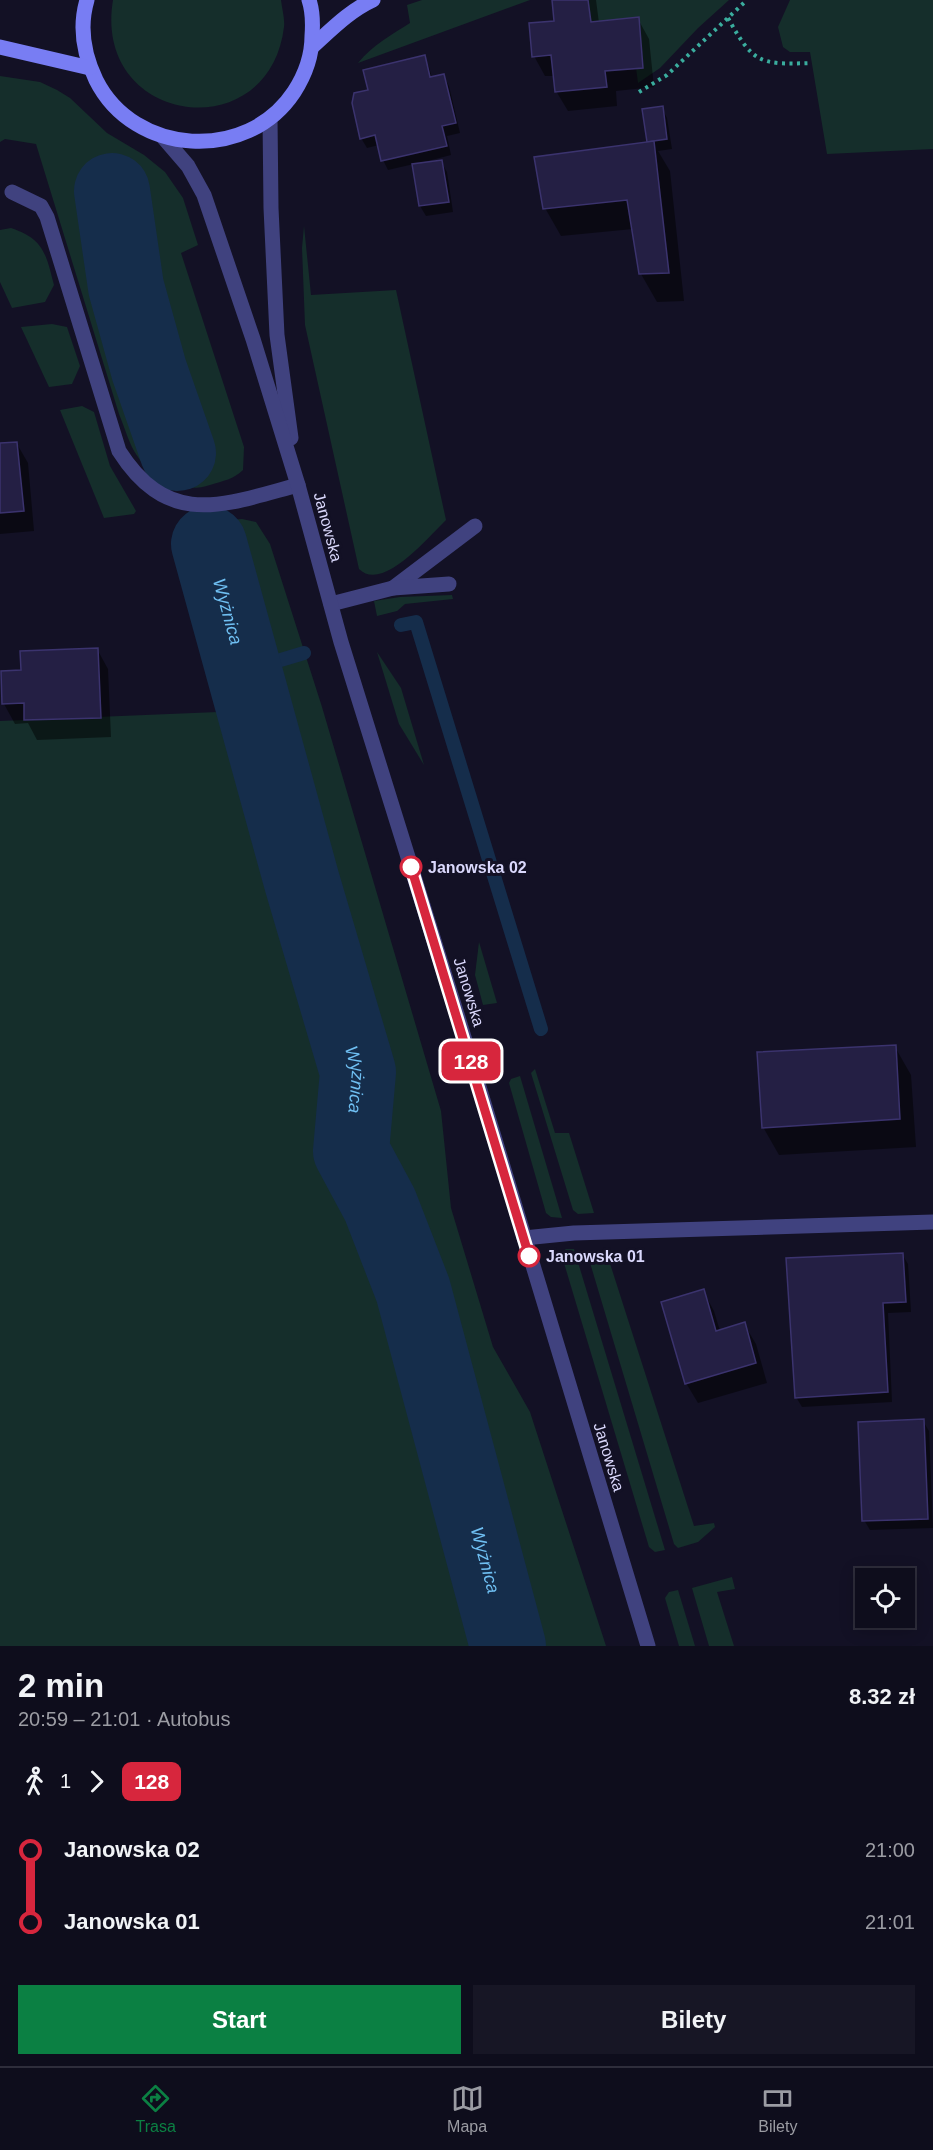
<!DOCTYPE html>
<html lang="pl">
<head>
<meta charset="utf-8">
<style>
  :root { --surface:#0e0d1c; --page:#171625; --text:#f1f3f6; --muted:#9b9ca3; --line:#2e2d3b; --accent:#0b8043 }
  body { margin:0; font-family:Helvetica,sans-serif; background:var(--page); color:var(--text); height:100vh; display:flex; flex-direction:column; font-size:22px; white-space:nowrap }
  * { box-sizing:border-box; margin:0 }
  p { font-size:20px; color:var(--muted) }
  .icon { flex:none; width:33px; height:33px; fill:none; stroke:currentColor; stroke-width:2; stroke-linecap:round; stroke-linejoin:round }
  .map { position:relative; height:1646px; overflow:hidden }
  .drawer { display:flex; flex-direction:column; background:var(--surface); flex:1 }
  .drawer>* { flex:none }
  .badge { padding:0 12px; border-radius:9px; font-size:21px; line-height:39px }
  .fabs { position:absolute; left:855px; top:1568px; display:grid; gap:12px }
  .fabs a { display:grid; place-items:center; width:60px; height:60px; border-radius:0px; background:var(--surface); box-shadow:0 3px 15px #0003,0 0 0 2px var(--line); font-size:30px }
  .map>.badge { position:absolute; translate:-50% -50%; box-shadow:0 0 0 3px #fff }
  .legs { display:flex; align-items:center; gap:9px; height:66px; padding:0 18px; font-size:20px }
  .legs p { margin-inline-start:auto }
  .summary { display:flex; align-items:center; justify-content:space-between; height:102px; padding:0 18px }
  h1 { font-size:33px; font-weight:700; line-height:45px }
  .action { display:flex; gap:12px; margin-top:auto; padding:12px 18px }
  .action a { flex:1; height:69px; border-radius:0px; background:var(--accent); color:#fff; font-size:24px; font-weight:700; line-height:69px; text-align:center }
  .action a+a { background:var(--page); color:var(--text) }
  ul { padding:0 18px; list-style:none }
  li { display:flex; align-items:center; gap:21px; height:72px; font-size:22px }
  li i { display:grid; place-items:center; width:9px; height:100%; margin:0 8px; background:currentColor }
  li i::after { content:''; width:15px; height:15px; margin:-8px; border:4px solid; border-radius:50%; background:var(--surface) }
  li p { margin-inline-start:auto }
  li:first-child i { background:linear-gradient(#0000 50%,currentColor 0) }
  li:last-child i { background:linear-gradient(currentColor 50%,#0000 0) }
  .dock { display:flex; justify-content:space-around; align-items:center; height:84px; border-top:2px solid var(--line); background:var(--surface); font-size:16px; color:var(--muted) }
  .dock a { display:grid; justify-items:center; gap:3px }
  .dock .current { color:var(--accent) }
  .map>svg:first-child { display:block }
</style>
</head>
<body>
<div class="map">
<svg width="933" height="1646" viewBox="0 0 933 1646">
  <rect width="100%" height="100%" fill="#131125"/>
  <g fill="#152e2b">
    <path d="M113,0H281C282,9 285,19 284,27C269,150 92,125 113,0Z"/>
    <path d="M422,0H530L358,63C373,45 391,35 410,23L407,5Z"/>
    <path d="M588,0H729L698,28L660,68L638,83L636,68L643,67L639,18L591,22Z"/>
    <path d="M790,0H933V149L827,154L810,52H790L783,47L778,27Z"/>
    <path d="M0,76L40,82L57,90L70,98L107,133L144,155L165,172L183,198L198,245L181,253L244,447L243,470C234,479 223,481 210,485C183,494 153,481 138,457C129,445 125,428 119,414L36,144L5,139L0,142Z"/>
    <path d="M304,226L311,295L396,290L446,520C430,535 383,593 359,569L305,325L302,248Z"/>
    <path d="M11,228C44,239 46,254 54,285L45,302L12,308L0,282V230Z"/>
    <path d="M52,324L67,327L80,366L72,384L49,387L21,327Z"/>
    <path d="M82,406L94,412L110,466L136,511L134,514L104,518L60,410Z"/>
    <path d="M242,519L256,522L270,544L322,707L441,1111L451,1208L493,1347L530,1412L606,1646H518L421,1282L389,1203L363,1152L369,1070L214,521Z"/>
    <path d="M452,595L453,599L405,604L397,611L377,616L374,601L400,597Z"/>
    <path d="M377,652L401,688L424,765L399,724Z"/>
    <path d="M242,711L288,878L346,1074L338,1149L392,1279L447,1459L497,1646H0V721Z"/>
    <path d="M479,942L497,1003L483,1005L475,975Z"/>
    <path d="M535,1069L555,1133H569L594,1213L578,1214L573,1210L531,1073Z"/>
    <path d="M520,1076L562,1218L551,1217L546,1213L509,1083L511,1079Z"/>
    <path d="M566,1249H574L665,1550L655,1552L649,1547L561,1253Z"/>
    <path d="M592,1251H606L694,1526L714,1523L715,1527L698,1542L678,1548L674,1544L588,1256Z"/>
    <path d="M732,1577L735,1589L717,1592L734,1646H709L692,1588Z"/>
    <path d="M678,1590L695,1646H679L665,1598L669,1592Z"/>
  </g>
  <g fill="#0007">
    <path d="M553,0H596L599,23L638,19L649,39L654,87L616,91L617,106L568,111L556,91L555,76H545L534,56L556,22Z"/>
    <path d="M424,57L429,67L432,78L444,76L449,86L460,133L447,136L451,155L424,162L425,164L441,162L447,172L453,212L426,216L420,206L414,164L388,170L383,160L379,145L367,148L361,138L370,91Z"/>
    <path d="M662,108L667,118L672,149L658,151L670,171L684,301L657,302L641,274L633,229L561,236L545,208L650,143Z"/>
    <path d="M17,444L28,463L34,531L0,534V445Z"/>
    <path d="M97,649L108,669L111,737L37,740L28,723L15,724L4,704L22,672Z"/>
    <path d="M895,1047L911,1075L916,1147L779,1155L763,1127Z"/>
    <path d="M902,1254L908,1264L911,1312L888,1313L892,1402L802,1407L796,1397Z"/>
    <path d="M703,1291L714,1311L720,1331L744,1324L756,1344L767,1383L698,1403L686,1383Z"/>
    <path d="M923,1421L929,1431L933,1528L870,1530L864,1520Z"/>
  </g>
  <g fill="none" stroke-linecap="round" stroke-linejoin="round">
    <g stroke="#152d4b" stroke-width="14">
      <path d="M401,625L416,622L541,1029"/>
      <path d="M244,671L304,653"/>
    </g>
    <g stroke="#152d4b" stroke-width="76">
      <path d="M112,191L126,287L149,370L178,453"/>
      <path id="s1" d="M209,544L302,882L358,1072L351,1151L380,1205L413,1290L508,1646"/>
    </g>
  </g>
  <g fill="#241f44" stroke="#3b336e" stroke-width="1.5">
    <path d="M552,0H588L591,22L639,17L643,68L605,71L607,87L555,92L551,55L532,57L529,23L554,21Z"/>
    <path d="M425,55L430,77L444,74L456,123L442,126L447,146L381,161L375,135L360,139L352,103L354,93L368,90L363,70Z"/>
    <path d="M663,106L667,139L647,142L642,109Z"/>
    <path d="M654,141L669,273L639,274L627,200L543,209L534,157Z"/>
    <path d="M442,160L449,202L419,206L412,164Z"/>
    <path d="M17,442L24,511L0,513V443Z"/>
    <path d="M98,648L101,718L24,720V703L2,704L1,671L21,670L20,651Z"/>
    <path d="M896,1045L900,1119L762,1128L757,1052Z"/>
    <path d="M903,1253L906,1302L883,1303L888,1392L795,1398L786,1258Z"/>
    <path d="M704,1289L716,1331L745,1322L756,1363L685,1384L661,1302Z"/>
    <path d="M924,1419L928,1519L862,1521L858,1422Z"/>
  </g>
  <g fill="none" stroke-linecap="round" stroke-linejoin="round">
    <g stroke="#3aad9e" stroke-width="4" stroke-dasharray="3 4.5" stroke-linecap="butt">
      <path d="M728,18C753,63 759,65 811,63"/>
      <path d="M639,92L667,75L747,0"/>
    </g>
    <g stroke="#40427f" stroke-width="15">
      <path d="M393,588L475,526"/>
      <path d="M331,604L393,588L449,584"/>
      <path d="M524,1238L574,1233L933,1222"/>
    </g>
    <path stroke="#40427f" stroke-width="15" d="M12,192L41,206L47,217L119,451C169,529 223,505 298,485"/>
    <g stroke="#40427f" stroke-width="15">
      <path d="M270,118L271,208L277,335L291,438"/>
      <path d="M163,137L188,166L204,195L253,339L298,485L341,642L460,1024L648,1646"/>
    </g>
    <g stroke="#787df3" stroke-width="15">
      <path d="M87,0C79,27 84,55 96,80C134,156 247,163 294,92C305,75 312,56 312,36C313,23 313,12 309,0"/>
      <path d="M0,47L90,68"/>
      <path d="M312,47C331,30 349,11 373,0"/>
    </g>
  </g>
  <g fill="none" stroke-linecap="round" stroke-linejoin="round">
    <g stroke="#fff" stroke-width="14">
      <path id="line-1" d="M411,867L529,1256"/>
    </g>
    <use href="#line-1" stroke="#d7263d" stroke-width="9"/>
  </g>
  <g fill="#fff" stroke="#d7263d" stroke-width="3">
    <circle cx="411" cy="867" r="10"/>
    <circle cx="529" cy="1256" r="10"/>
  </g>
  <g text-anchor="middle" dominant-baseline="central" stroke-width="6" stroke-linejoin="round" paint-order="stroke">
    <g font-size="16" fill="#dad8fc" stroke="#131125">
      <text transform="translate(328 527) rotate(75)">Janowska</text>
      <text transform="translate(469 992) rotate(73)">Janowska</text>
      <text transform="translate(609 1457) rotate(73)">Janowska</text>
    </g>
    <g font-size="16" font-weight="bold" fill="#dad8fc" stroke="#131125" text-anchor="start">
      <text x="428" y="867">Janowska 02</text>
      <text x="546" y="1256">Janowska 01</text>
    </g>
    <g font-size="18" font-style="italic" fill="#6fbff2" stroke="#131125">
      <text stroke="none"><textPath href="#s1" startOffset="70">Wyżnica</textPath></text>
      <text stroke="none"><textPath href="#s1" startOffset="556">Wyżnica</textPath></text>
      <text stroke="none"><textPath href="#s1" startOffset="1060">Wyżnica</textPath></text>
    </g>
  </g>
</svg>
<div class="fabs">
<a><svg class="icon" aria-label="locate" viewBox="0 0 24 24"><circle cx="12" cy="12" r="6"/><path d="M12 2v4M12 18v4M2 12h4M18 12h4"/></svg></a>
</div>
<b class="badge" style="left:471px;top:1061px;background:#d7263d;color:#fff">128</b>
</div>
<section class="drawer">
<div class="summary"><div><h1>2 min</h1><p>20:59 – 21:01 · Autobus</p></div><b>8.32 zł</b></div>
<div class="legs"><svg class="icon" aria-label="walk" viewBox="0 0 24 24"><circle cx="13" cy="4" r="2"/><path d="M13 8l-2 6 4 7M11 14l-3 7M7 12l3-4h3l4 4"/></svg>1<svg class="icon" aria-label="forward" viewBox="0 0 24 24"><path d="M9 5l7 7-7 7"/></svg><b class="badge" style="background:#d7263d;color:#fff">128</b></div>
<ul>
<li><i style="color:#d7263d"></i><b>Janowska 02</b><p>21:00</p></li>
<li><i style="color:#d7263d"></i><b>Janowska 01</b><p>21:01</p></li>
</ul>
<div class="action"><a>Start</a><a>Bilety</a></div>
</section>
<nav class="dock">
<a class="current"><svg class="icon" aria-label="directions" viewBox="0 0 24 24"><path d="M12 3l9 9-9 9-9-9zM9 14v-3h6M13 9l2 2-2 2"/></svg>Trasa</a>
<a><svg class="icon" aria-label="map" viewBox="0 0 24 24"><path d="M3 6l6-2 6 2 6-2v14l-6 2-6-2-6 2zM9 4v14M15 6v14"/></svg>Mapa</a>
<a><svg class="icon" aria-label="tickets" viewBox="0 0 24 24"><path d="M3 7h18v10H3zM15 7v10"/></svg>Bilety</a>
</nav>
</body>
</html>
